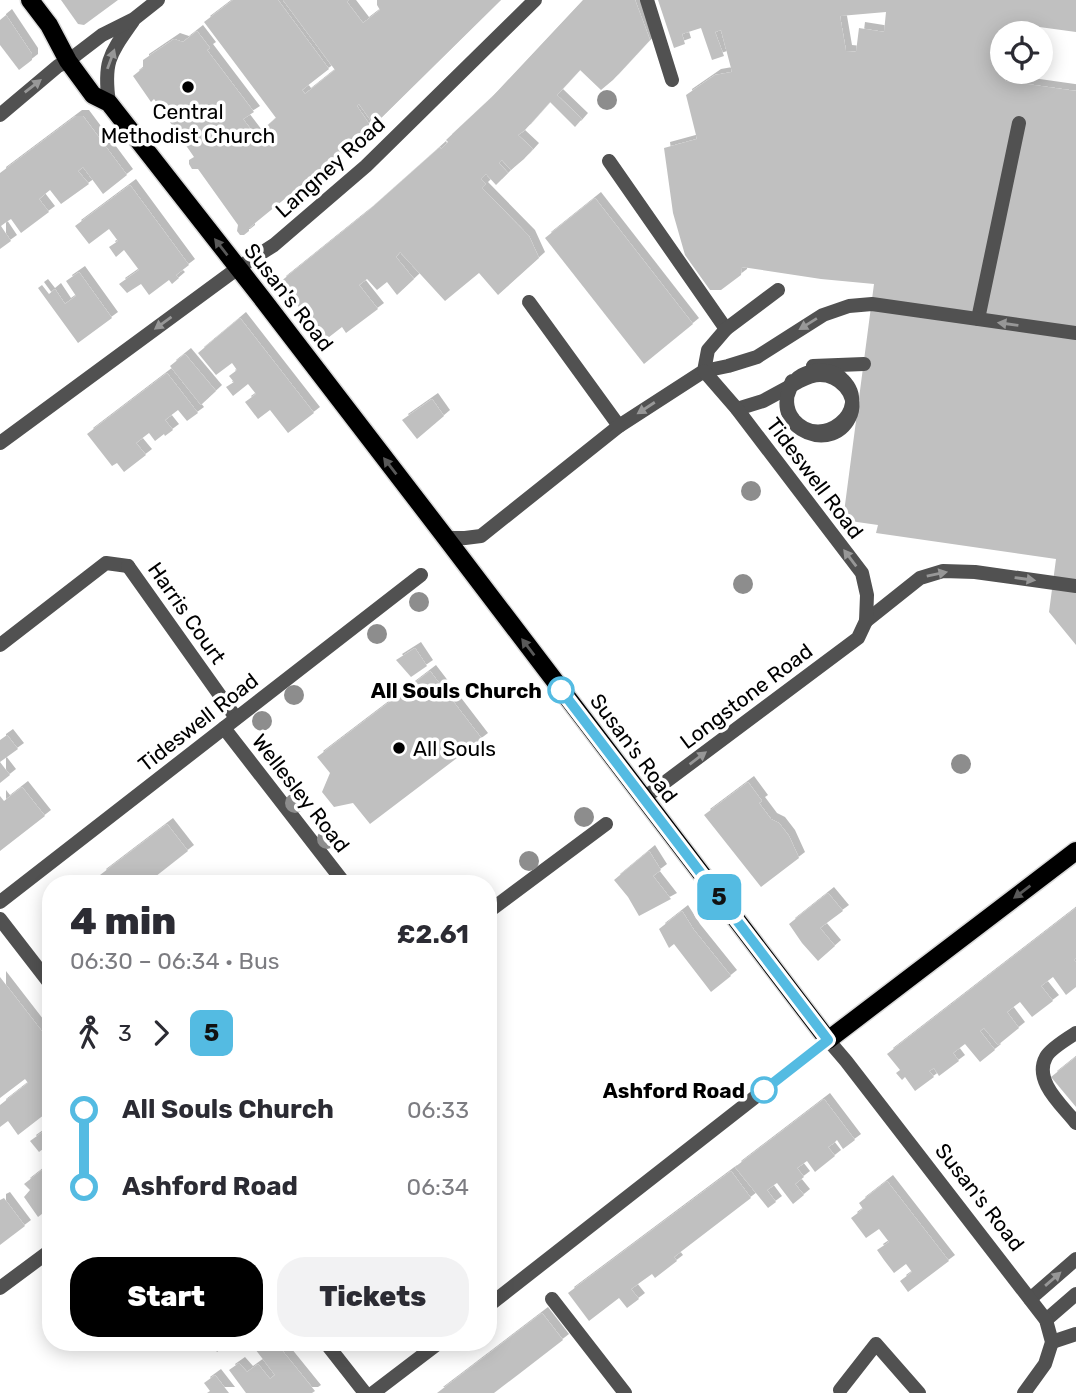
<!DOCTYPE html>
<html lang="en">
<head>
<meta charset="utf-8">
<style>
  :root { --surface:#fff; --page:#f2f2f3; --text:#2b2b33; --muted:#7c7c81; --accent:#000 }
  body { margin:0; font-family:Rubik,sans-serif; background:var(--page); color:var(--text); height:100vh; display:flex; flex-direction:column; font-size:26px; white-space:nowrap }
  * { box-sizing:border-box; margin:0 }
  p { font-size:23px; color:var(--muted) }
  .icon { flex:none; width:38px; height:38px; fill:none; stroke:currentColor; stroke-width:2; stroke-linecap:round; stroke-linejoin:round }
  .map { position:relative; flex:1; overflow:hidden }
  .details { position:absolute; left:42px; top:875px; width:455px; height:476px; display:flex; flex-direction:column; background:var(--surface); border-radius:28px; box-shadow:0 4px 18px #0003 }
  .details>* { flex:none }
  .badge { padding:0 14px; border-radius:10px; font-size:24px; line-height:46px }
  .buttons { position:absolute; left:990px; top:21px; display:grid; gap:14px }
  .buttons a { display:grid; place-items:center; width:63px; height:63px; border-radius:50%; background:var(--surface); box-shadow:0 4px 18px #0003; font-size:35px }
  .map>.badge { position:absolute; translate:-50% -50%; box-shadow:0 0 0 4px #fff }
  .legs { display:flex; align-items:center; gap:10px; height:77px; padding:0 28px; font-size:23px }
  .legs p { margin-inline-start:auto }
  .summary { display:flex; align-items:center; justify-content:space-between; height:119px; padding:0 28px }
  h1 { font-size:38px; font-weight:800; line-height:52px }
  .action { display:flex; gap:14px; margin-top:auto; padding:14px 28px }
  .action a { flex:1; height:80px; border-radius:28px; background:var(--accent); color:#fff; font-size:28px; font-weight:800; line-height:80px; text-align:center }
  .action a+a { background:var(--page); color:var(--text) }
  ul { padding:0 28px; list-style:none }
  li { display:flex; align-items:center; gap:24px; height:77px; font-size:26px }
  li i { display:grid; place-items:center; width:10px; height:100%; margin:0 9px; background:currentColor }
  li i::after { content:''; width:18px; height:18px; margin:-9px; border:5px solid; border-radius:50%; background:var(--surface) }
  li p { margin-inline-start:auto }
  li:first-child i { background:linear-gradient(#0000 50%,currentColor 0) }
  li:last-child i { background:linear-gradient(currentColor 50%,#0000 0) }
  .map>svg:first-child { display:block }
</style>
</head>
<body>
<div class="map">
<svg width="1076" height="1393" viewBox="0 0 1076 1393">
  <defs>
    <filter id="shadow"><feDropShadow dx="6" dy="-6" stdDeviation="0" flood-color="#0004"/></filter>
  </defs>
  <rect width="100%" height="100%" fill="#fff"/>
  <g fill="#c0c0c0" fill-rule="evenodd" filter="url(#shadow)">
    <path d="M61,0H118L84,25L78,24Z"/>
    <path d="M233,0H278L329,69L302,90L305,94L335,70L283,0H349L347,2L363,23L380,10L377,5V0H501L374,125L359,104L357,106L372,128L318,175L316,177L314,175L249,228V231L244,235H240L237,231L238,225L198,169H192L189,164V160L194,157L154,99L151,102L133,76L143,68V60L174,39L183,42L197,31L210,48L207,50L254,112L243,119L256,136L276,118L204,22Z"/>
    <path d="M583,0H635L650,40L613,80L601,90L580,70L557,95L582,119L575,127L550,102L525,130L518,135L533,149L524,159L511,170L502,160L499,163L508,173L496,185L486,174L481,179L486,184L482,188L529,236L539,258L498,295L479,273L445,301L400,252L396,257L414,279L397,295L387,282L377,290L367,279L359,285L378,309L346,333L342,327L324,341L280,282L367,212L440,147L441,149L448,142L446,140L492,97Z"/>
    <path d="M658,0H1076V32L1010,23L1008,33H1003V72H1006L1005,81L1076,91V645L1049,612L1056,559L876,533L878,525L843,520L874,284L821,279L742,267L741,275L721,290H710L685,255L673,213L664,148L697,139L686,95L715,75L732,72L721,30L715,32L724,56L712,60L701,28L682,34L685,44L674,48ZM886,12L884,32L859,28L856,52L846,51L840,16Z"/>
    <path d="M6,15L32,54V60L19,70L0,45V20Z"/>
    <path d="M76,116H83L127,175L103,194L83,167L78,171L89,184L61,204L50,190L39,199L49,212L21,233L11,219L5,223L1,226L11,241L0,249V173Z"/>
    <path d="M130,185L189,265L176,275L179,278L172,284L169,280L149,295L141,284L127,293L119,284L139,270L124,250L116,257L109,247L118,241L109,229L89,244L75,226Z"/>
    <path d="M595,198L693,324L644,364L545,238Z"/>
    <path d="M79,272L112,318L78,343L38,288L42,285L49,294L55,289L65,304L76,296L66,281Z"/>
    <path d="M240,318L314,413L288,433L270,410L258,419L245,402L256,394L248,384L233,396L226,387L234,382L229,376L237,370L232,363L216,375L198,353Z"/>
    <path d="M185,354L216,391L201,405L170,366Z"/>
    <path d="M167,373L198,413L187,421L178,410L165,420L173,430L165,436L164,434L155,441L149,433L136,443L146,455L124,472L117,463L112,466L87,434Z"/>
    <path d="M432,399L444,416L417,439L402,420Z"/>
    <path d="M415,648L427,666L411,677L396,660Z"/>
    <path d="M430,671L482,739L370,824L353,803L334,807L322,792L330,773L317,757Z"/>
    <path d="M7,735L18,749L0,762L10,775L0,783V740Z"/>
    <path d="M748,782L762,801L759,803L771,819L779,823L789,836L799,858L761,887L704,815Z"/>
    <path d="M22,787L45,816L0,851V796L4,801Z"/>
    <path d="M167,824L188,851L146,884H106L100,875Z"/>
    <path d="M649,851L661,870L653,876L671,899L639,916L628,897L614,880Z"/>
    <path d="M828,893L843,911L820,928L835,946L818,961L802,943L789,924Z"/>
    <path d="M1076,908V958L1074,960L1076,962V987L1066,995L1053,977L1041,986L1053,1001L1032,1017L1020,1002L1007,1012L1019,1028L998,1045L984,1028L980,1031L995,1050L980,1062L965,1044L953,1053L959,1061L939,1076L934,1068L929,1071L934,1077L915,1091L905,1077L902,1080L896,1073L900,1070L887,1054Z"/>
    <path d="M682,911L694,930L731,976L711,992L674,944L669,948L659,929Z"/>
    <path d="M0,977L51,1043V1113L49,1111L18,1135L8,1121L0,1127V1105L28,1083L25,1079L0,1098Z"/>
    <path d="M1076,1057V1107L1051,1077Z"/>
    <path d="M824,1099L855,1140L843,1149L837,1140L834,1143L828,1147L835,1156L815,1172L807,1161L797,1168L804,1177L795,1184L804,1195L793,1204L777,1183L774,1185L767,1190L776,1202L768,1208L735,1167Z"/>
    <path d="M51,1126V1143L39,1152L30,1141Z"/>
    <path d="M51,1163V1207L38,1217L24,1197L30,1190L24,1184Z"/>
    <path d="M731,1171L751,1198L674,1257L677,1261L655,1278L652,1274L631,1289L639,1299L627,1308L619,1298L589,1321L568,1293Z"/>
    <path d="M887,1181L949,1261L908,1292L900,1281L912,1272L906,1264L894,1273L884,1260L877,1250L889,1242L879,1229L866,1238L851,1218L863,1209L859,1203Z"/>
    <path d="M4,1198L25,1226L0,1245V1200Z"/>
    <path d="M542,1313L563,1340L519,1374L494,1393H437Z"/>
    <path d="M210,1342H245L235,1350L229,1343L217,1352Z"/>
    <path d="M256,1342H278L283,1349H281L315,1391L312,1393H246L229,1370L239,1363L247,1372L258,1364L270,1379L275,1375L252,1345Z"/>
    <path d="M215,1375L229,1393H207L210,1391L204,1383Z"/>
  </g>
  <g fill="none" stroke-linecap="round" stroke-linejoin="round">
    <g stroke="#dbdbdb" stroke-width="21">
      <path id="primary" d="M30,0L49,25L68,61L93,95L109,103L261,297L446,538L828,1040L1076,851"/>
    </g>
    <g stroke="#515151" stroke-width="14">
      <path d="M647,0L672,80"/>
      <path d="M609,161L726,329"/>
      <path d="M529,302L619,426"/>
      <path d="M978,319L1019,123"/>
      <path d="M813,366L864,364"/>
      <path d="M704,371L728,366L757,357L823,315L849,306L872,304L1076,333"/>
      <path d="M737,409L763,401L798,382"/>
      <path d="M866,621L920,578L943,571L975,572L1076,586"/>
      <path d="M0,645L106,563L128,566"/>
      <path d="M1076,1033C1068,1038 1050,1049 1046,1057C1033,1081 1062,1105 1076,1123"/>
      <path d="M1030,1299L1076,1259"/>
      <path d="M1046,1320L1076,1294"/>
      <path d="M1052,1342L1076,1334"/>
      <path d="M840,1390L876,1344L919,1393"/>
    </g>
    <g stroke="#515151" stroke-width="14">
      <path d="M238,268L274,245L366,166L535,0"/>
      <path d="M446,538H465L481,536L619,426L704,371L708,350L726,329L778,290"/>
      <path d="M128,566L236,718"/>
      <path d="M224,728L345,884"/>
      <path d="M644,798L858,638L866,621L867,595L862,573L737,409L704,371"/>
      <path d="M0,902L421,575"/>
      <path d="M488,912L606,824"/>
      <path d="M828,1040L846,1061L1046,1320L1052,1342L1045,1364L1024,1393"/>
      <path d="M0,1288L51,1250"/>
      <path d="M552,1299L625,1393"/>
    </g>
    <g stroke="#515151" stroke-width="14">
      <path d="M109,103C103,61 110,54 133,21"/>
      <path d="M0,115L58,66L68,61L102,35L134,19L158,0"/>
      <path d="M0,443L238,268"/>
      <path d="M0,919L51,985"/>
      <path d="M488,1306L828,1040"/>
      <path d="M325,1342L365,1393"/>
      <path d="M373,1393L440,1342"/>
    </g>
    <use href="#primary" stroke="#000" stroke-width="18"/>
    <path stroke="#515151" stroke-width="14" d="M792,381C786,394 784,408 794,420C822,452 873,410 843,380C836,372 825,369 814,371C803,373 794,379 790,389C771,430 835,456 851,414C858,394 839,375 820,375C812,375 806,378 800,381"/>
  </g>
  <g fill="#8d8d8d">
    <circle cx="607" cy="100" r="10"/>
    <circle cx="751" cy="491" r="10"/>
    <circle cx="743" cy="584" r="10"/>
    <circle cx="419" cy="602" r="10"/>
    <circle cx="377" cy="634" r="10"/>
    <circle cx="294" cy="695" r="10"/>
    <circle cx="262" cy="721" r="10"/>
    <circle cx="961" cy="764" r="10"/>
    <circle cx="295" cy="803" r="10"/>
    <circle cx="584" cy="817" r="10"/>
    <circle cx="327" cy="839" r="10"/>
    <circle cx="529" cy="861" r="10"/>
  </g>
  <defs><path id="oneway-solid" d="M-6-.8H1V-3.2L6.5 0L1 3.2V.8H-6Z" transform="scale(1.75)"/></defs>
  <g fill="#979797">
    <use href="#oneway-solid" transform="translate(111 59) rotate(-70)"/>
    <use href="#oneway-solid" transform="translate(33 86) rotate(-38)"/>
    <use href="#oneway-solid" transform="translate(163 323) rotate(144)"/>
    <use href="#oneway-solid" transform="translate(808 324) rotate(148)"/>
    <use href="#oneway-solid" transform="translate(1008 324) rotate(-172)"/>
    <use href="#oneway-solid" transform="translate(646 408) rotate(147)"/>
    <use href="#oneway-solid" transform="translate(850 558) rotate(-127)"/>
    <use href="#oneway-solid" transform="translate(937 574) rotate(-12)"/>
    <use href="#oneway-solid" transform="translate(1025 579) rotate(8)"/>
    <use href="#oneway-solid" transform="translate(698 758) rotate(-37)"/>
    <use href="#oneway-solid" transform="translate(1053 1279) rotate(-41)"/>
  </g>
  <g fill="#595959">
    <use href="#oneway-solid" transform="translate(221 247) rotate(-128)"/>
    <use href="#oneway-solid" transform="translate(390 466) rotate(-128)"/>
    <use href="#oneway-solid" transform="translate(528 647) rotate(-127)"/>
    <use href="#oneway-solid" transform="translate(1022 892) rotate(143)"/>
  </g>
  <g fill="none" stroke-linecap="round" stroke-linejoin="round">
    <g stroke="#fff" stroke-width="16">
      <path id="line-1" d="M561,690L828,1040L764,1090"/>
    </g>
    <use href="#line-1" stroke="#54bbe2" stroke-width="10"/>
  </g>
  <g fill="#000" stroke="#fff" stroke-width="2.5">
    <circle cx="188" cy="87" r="7"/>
    <circle cx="399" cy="748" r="7"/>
  </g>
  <g fill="#fff" stroke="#54bbe2" stroke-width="3.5">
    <circle cx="561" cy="690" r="12"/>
    <circle cx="764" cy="1090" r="12"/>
  </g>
  <g text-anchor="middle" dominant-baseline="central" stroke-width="7" stroke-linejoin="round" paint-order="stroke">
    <g font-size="21" fill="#000" stroke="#fff">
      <text x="188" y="111">Central<tspan x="188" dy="24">Methodist Church</tspan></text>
      <text x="413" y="748" text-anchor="start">All Souls</text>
    </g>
    <g font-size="21" fill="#000" stroke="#fff">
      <text transform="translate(330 167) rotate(-42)">Langney Road</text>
      <text transform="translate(289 297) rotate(52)">Susan's Road</text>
      <text transform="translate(815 478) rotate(53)">Tideswell Road</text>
      <text transform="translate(187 613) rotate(55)">Harris Court</text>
      <text transform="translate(746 696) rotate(-37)">Longstone Road</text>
      <text transform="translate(198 722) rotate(-38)">Tideswell Road</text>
      <text transform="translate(634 748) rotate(53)">Susan's Road</text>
      <text transform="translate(301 793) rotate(52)">Wellesley Road</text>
      <text transform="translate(980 1197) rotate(52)">Susan's Road</text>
    </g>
    <g font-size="21" font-weight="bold" fill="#000" stroke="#fff" text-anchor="end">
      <text x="542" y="690">All Souls Church</text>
      <text x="745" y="1090">Ashford Road</text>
    </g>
  </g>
</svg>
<div class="buttons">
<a><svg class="icon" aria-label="locate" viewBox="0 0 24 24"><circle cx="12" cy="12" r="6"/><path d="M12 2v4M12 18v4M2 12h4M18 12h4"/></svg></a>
</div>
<b class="badge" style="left:719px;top:897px;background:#54bbe2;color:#111">5</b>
<section class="details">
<div class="summary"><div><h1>4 min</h1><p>06:30 – 06:34 · Bus</p></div><b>£2.61</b></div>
<div class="legs"><svg class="icon" aria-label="walk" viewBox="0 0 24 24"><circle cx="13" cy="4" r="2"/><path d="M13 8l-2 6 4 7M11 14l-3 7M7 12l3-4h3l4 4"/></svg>3<svg class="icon" aria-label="forward" viewBox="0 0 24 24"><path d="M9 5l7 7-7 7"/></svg><b class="badge" style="background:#54bbe2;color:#111">5</b></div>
<ul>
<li><i style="color:#54bbe2"></i><b>All Souls Church</b><p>06:33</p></li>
<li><i style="color:#54bbe2"></i><b>Ashford Road</b><p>06:34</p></li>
</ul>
<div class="action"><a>Start</a><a>Tickets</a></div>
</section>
</div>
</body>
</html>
